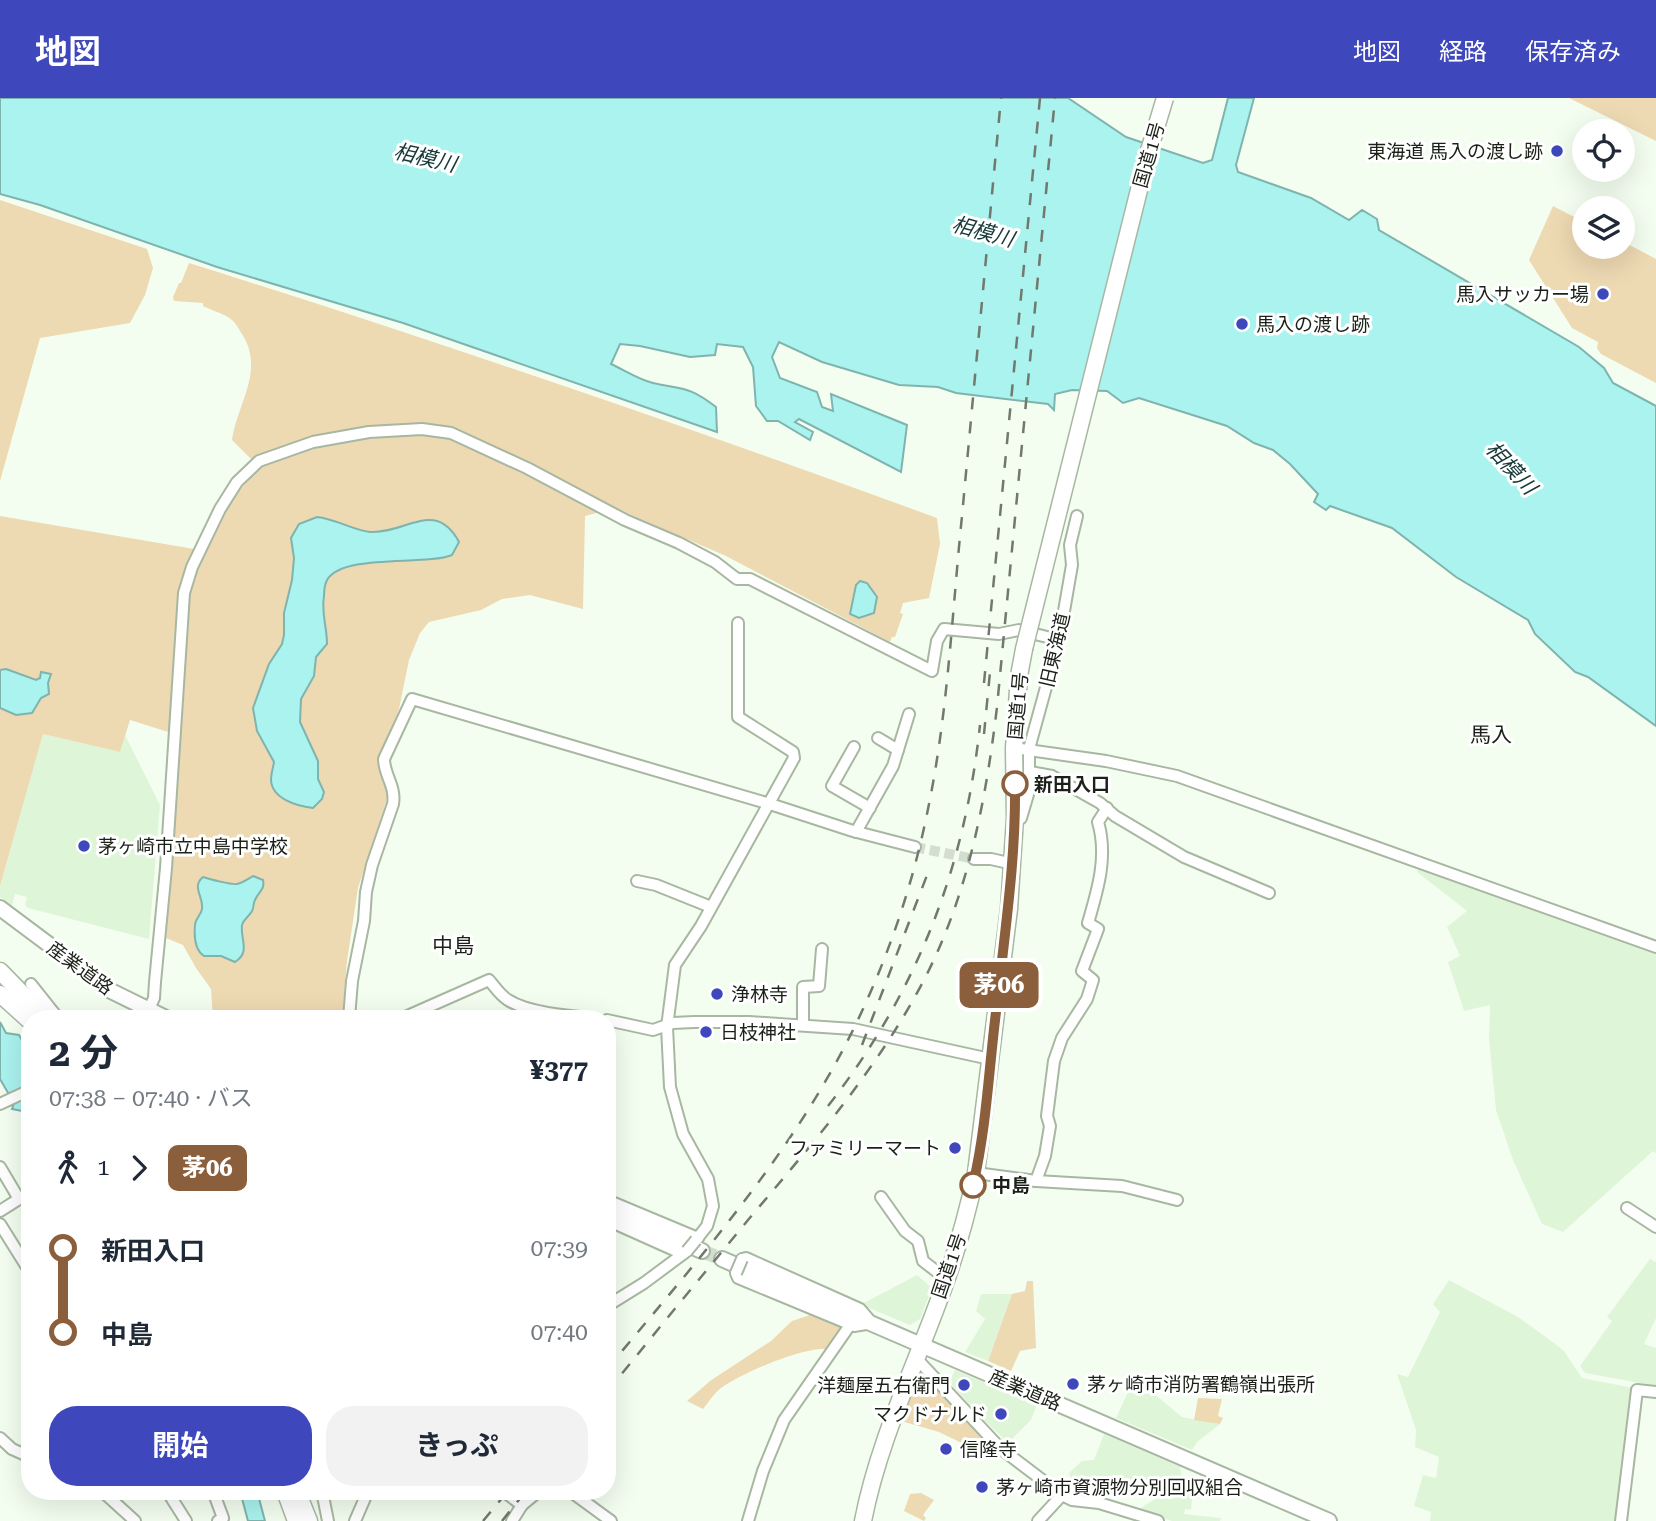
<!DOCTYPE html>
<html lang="ja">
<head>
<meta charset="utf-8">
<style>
  :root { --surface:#fff; --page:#f2f2f3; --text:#1f2937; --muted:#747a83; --accent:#3e48bc }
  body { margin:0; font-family:"Roboto Serif","Noto Sans JP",serif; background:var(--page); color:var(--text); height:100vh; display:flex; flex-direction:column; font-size:26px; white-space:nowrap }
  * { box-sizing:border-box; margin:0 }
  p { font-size:23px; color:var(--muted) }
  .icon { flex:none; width:38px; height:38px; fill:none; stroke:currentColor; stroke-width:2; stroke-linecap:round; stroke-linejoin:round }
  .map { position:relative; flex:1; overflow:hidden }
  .sheet { position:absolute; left:21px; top:912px; width:595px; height:490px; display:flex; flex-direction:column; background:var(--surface); border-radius:28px; box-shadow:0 7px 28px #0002 }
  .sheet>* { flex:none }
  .badge { padding:0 14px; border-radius:10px; font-size:24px; line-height:46px }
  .fabs { position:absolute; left:1572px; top:21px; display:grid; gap:14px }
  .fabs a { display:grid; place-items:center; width:63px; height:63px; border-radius:50%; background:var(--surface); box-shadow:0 7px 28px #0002; font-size:35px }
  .map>.badge { position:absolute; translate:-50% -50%; box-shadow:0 0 0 4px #fff }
  .legs { display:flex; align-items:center; gap:10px; height:77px; padding:0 28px; font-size:23px }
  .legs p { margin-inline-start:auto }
  .head { display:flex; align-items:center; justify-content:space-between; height:119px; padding:0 28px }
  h1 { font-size:38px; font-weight:700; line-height:52px }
  .action { display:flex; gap:14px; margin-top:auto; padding:14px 28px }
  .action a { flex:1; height:80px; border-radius:28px; background:var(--accent); color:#fff; font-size:28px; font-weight:700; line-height:80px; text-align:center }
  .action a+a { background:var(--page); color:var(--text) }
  ul { padding:0 28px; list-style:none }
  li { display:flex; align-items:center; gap:24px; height:84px; font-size:26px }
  li i { display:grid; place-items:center; width:10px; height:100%; margin:0 9px; background:currentColor }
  li i::after { content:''; width:18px; height:18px; margin:-9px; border:5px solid; border-radius:50%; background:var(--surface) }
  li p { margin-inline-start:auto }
  li:first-child i { background:linear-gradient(#0000 50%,currentColor 0) }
  li:last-child i { background:linear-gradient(currentColor 50%,#0000 0) }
  header { display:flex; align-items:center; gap:42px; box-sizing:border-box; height:98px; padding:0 35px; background:var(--accent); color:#fff }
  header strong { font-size:33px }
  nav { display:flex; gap:38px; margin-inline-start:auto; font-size:24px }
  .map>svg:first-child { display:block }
</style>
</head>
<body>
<header>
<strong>地図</strong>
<nav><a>地図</a><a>経路</a><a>保存済み</a></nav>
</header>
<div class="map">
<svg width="1656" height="1423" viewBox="0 0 1656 1423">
  <rect width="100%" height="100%" fill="#f4fef0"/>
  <g fill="#dff5d8">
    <path d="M43,636L120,654L125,637L160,707L149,841L28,810L25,807L27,799L15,796L12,808L0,799V788Z"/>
    <path d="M1419,769L1656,853V1055L1653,1053L1563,1134L1542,1126L1513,1062L1496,1012L1489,941L1490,907L1464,913L1448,864L1460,858L1447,829L1467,813L1417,774Z"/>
    <path d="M1650,1161L1656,1164V1220L1644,1246L1656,1250V1288L1585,1275L1580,1268L1612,1223L1607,1219Z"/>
    <path d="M917,1177L932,1190L920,1221L910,1227L864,1208V1205Z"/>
    <path d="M1449,1182L1518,1219L1554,1245L1564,1253L1582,1280L1633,1290L1617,1423H1430L1431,1414L1414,1408L1423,1377L1436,1380L1439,1359L1415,1349L1416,1332L1397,1276L1408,1279L1440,1214L1433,1206Z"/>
    <path d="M981,1196H1012L988,1263L965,1254L985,1221L976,1213Z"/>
    <path d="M955,1272L1037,1307L1031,1322L1008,1345L983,1321L949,1284Z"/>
    <path d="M1129,1292L1138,1298L1152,1294L1182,1319L1220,1326L1197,1344L1192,1352L1116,1320Z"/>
    <path d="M1104,1336L1180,1369L1182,1382L1148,1399L1125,1392L1072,1385L1069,1375L1082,1363L1094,1362Z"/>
    <path d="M1187,1385H1194L1191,1412L1185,1411L1184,1416L1221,1420L1220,1423H1172L1138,1412L1170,1391Z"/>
  </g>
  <g fill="#edd9b2">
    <path d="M1569,0H1656V43Z"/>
    <path d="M0,102L147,151L153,170L145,197L130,225L40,240L0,383Z"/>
    <path d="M1553,108L1584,124V149H1622V143L1656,161V285L1601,256L1597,250L1598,244L1572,230L1529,162Z"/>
    <path d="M189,165C440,244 689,329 937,420L940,446L929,500L903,505L900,515L903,516L895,539H892L890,544L726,458L615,410L585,418L583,511L530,497L502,501L481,512L429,524L420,535L409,562L399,611L381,661L388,698L358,790L347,863L342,920H213L211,891L196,870L183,847L166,840L181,638L130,622L120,654L43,636L0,788V418L206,453C221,420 233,395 260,370L232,342C238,304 265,272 242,236C238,230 235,223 228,219C221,215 211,212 203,208V205L174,203L173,199L179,185H181Z"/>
    <path d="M1027,1183H1033L1036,1250L1020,1253L1011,1273L988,1263L1012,1196L1025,1193Z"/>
    <path d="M816,1215L843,1226L826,1251C802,1249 742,1275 721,1290C714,1295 709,1304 703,1311L687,1303L710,1283L771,1243L792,1223Z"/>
    <path d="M919,1274L928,1279L983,1341L971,1359L965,1354L968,1348L939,1334L901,1323Z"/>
    <path d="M1198,1300L1222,1301L1218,1318L1223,1320L1220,1326L1194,1322Z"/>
    <path d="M921,1395L934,1402L923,1417L926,1420L924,1423L904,1413L910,1396Z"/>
  </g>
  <g fill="#aaf3ef" stroke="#7fb4ae" stroke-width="2">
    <path d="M0,0H1068L1126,39L1203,65L1212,62L1228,0H1254L1236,67L1238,74L1311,100L1349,122L1362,112L1377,121L1379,132L1579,249L1604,270L1613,285L1656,308V628L1588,579L1575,574L1535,536L1528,522L1456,479L1392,430L1330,408L1326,412L1314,404L1318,396L1290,366L1273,352L1254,345L1227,328L1139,300L1123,305L1107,293L1072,292L1055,296L1054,312L1048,306L956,295L938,289L899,287L822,264L779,244L772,259L780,280L817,294L822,309L833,313L831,296L907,327L901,374L799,321L795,324L813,334L810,342L778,323H767L756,308L753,269L743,249L717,246L715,257L690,259L640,248L620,246L611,266C624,272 639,282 653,285C684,292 689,288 716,309L717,334L403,225L217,169L40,107L0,96Z"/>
    <path d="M317,419C336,421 352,432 370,434C406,436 435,400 459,444L452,457C425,468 343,455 327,482C325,486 324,493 324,498C321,516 327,528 327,546L316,559L314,578L301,601L300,624L318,663V681L324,694L322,701L313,710C297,708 272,701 271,682C271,676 273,670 274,664L257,633L253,610L269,566L282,546L284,537V515L292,482L294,460L291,440L299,426Z"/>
    <path d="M860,483L867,485L877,499L874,515L859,520L850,516L856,487Z"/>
    <path d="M6,571L36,582L40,580L41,574L51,576L48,585L49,596L41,600L32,615L16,617L0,610V572Z"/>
    <path d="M253,778L263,782C265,792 259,793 255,802C253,805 254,810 252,813C249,819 244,820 242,827C240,841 251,854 235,864L221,858H204C195,852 194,838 195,827C195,821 201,817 202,811C204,799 191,789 203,779C209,781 232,787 237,786C242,785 248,781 253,778Z"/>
    <path d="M0,924L6,935L19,937L30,956V1019L27,1014L12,1011L14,1005L0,981Z"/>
    <path d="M240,1393H257L265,1423H248Z"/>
  </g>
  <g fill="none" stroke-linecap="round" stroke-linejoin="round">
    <path stroke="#d3ddd0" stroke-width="10" stroke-dasharray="10 5" stroke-linecap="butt" d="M915,749L974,761"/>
    <path stroke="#d3ddd0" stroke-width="14" stroke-dasharray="14 7" stroke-linecap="butt" d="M702,1153L722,1161"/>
    <g stroke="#a7b7a1" stroke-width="14">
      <g id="minor">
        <path d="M878,640L898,652"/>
        <path d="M854,649L832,688L870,710"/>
        <path d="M1014,650L1106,663L1177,678L1656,849"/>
        <path d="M1030,674L1052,678L1100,705L1115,718L1184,759L1269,795"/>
        <path d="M1015,720H1021L1029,693V651L1059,542L1072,467L1070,447L1077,418"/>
        <path d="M856,734L893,668L909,616"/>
        <path d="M974,761H991L1013,766"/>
        <path d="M637,783L656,787L711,809"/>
        <path d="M31,886L58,920"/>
        <path d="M145,920L154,900L155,884L166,770L184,495L192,469L220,411L237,384L259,363L313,344L369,334L422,331L451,335L527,370L625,422L679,445L715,464L737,481H750L932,573L937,543L944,531L999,536L1019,532L1059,542"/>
        <path d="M349,920L352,883L364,823L366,794L372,767L393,706C396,688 384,677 384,661L412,601L770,706L853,733L915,749"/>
        <path d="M403,920L489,882C495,889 500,897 508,902C528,915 569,918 593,920"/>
        <path d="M607,922L653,932L673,925L694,924H749L853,931L990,961"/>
        <path d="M803,927V889L819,888L822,851"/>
        <path d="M0,1006L30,992"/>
        <path d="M0,1069L19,1101L30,1095"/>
        <path d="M976,1075L1036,1083L1122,1088L1177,1102"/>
        <path d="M1036,1083L1045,1058L1050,1028L1047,1018L1054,963L1062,940L1087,901L1093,882L1082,873L1098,831L1088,825C1098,791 1108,758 1098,724L1107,710"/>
        <path d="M881,1099L905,1133L918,1143L923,1163L940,1176L946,1183"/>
        <path d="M607,1102L698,1140"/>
        <path d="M1627,1110L1656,1129"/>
        <path d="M0,1113L19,1101"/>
        <path d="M607,1122L683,1156"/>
        <path d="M0,1126L30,1174"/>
        <path d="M696,1142L707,1128L713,1108L708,1081L683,1036L670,989L667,929L675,867L701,828L794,660L793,654L738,619V525"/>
        <path d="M736,1175L738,1180L854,1228L872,1225L860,1211L746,1160L742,1161"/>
        <path d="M607,1208L644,1185L687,1153"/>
        <path d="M916,1260L1000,1350L1062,1397L1072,1402L1099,1405L1158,1423"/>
        <path d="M0,1340L12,1351L30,1359"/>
        <path d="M102,1393L135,1423"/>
        <path d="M167,1393L186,1423"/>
        <path d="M213,1393L223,1420L218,1423"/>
        <path d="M322,1393L328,1423"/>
        <path d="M503,1393L522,1407L512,1423"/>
        <path d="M570,1393L611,1423"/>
        <path d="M522,1407L539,1393"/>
        <path d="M355,1423L368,1393"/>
        <path d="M748,1423L763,1373L784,1322L850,1227"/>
        <path d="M1038,1423L1062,1397"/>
        <path d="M1621,1423L1637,1292L1656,1294"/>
      </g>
    </g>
    <g stroke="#a7b7a1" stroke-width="18">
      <g id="major">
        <path d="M0,810L111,893L166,920"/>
        <path d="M607,1111L702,1153"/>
        <path d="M722,1161L1329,1423"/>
      </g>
    </g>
    <g stroke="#a7b7a1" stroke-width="19">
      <g id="highway">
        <path d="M0,873L46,920"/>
        <path d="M0,896L30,923"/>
        <path d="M285,1393L296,1423"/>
        <path d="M297,1393L309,1423"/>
        <path d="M863,1423C880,1336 921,1257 949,1174C960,1141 969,1108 976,1075L1009,811L1015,720L1014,650L1019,578L1024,551"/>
      </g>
    </g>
    <use href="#minor" stroke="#fff" stroke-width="10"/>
    <use href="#major" stroke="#fff" stroke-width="14"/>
    <use href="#highway" stroke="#fff" stroke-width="16"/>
    <g stroke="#71786d" stroke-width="2.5" stroke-dasharray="12 12" stroke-linecap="butt">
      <path d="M984,585L1040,0"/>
      <path d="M984,636L990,574"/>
      <path d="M862,947L929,772"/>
      <path d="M828,1008C917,894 965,770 980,627"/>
      <path d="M607,1271C696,1164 791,1058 853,932C887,863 913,787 928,711C948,615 952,515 962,418C975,278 988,139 1001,0"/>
      <path d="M607,1294C654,1236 701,1179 748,1122C814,1044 882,966 928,874C969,791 986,701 997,609L1055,0"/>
      <path d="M483,1423L508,1393"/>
      <path d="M502,1423L526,1393"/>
    </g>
    <g stroke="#a7b7a1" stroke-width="14" stroke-linecap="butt">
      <g id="minor-bridge">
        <path d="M687,1153L696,1142"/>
        <path d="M736,1175L742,1161"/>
      </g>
    </g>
    <g stroke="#a7b7a1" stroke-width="19" stroke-linecap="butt">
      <path id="highway-bridge" d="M1024,551L1148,56L1165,0"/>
    </g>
    <use href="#minor-bridge" stroke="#fff" stroke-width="10"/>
    <use href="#highway-bridge" stroke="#fff" stroke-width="16"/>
  </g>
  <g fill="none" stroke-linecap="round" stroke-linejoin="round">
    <g stroke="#fff" stroke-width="16">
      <path id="line-1" d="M973,1087C987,1028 989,966 997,906C1005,832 1016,760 1015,686"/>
    </g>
    <use href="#line-1" stroke="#8b5e3c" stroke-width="10"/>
  </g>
  <g fill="#3e48bc" stroke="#fff" stroke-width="2.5">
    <circle cx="1557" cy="53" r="7"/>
    <circle cx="1603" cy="196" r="7"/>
    <circle cx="1242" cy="226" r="7"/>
    <circle cx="84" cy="748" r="7"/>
    <circle cx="717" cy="896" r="7"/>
    <circle cx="706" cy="934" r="7"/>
    <circle cx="955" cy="1050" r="7"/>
    <circle cx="1073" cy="1286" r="7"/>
    <circle cx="964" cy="1287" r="7"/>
    <circle cx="1001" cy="1316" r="7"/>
    <circle cx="946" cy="1351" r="7"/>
    <circle cx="982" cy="1389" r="7"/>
  </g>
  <g fill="#fff" stroke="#8b5e3c" stroke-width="3.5">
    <circle cx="1015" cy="686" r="12"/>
    <circle cx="973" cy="1087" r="12"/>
  </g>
  <g text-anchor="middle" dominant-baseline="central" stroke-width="6" stroke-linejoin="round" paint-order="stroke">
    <g font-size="19" fill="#1b2118" stroke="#fff" text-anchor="start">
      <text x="1543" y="53" text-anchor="end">東海道 馬入の渡し跡</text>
      <text x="1589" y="196" text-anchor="end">馬入サッカー場</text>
      <text x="1256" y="226">馬入の渡し跡</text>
      <text x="98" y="748">茅ヶ崎市立中島中学校</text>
      <text x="731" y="896">浄林寺</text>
      <text x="720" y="934">日枝神社</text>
      <text x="941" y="1050" text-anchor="end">ファミリーマート</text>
      <text x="1087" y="1286">茅ヶ崎市消防署鶴嶺出張所</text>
      <text x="950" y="1287" text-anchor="end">洋麺屋五右衛門</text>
      <text x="987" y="1316" text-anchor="end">マクドナルド</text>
      <text x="960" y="1351">信隆寺</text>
      <text x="996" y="1389">茅ヶ崎市資源物分別回収組合</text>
    </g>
    <g font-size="19" fill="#1b2118" stroke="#fff">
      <text transform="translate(1149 57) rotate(-74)">国道1号</text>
      <text transform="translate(1055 552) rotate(-77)">旧東海道</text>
      <text transform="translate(1018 608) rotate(-85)">国道1号</text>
      <text transform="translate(80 870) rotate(36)">産業道路</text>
      <text transform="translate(949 1168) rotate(-71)">国道1号</text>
      <text transform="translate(1025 1292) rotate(23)">産業道路</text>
    </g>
    <g font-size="19" font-weight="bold" fill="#1b2118" stroke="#fff" text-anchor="start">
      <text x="1034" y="686">新田入口</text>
      <text x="992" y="1087">中島</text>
    </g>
    <g font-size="21" font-style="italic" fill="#163938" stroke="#fff">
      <text transform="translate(425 60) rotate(13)">相模川</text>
      <text transform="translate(983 134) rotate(15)">相模川</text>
      <text transform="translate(1511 370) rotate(47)">相模川</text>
    </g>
    <g font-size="21" fill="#1b2118" stroke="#fff">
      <text x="1491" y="637">馬入</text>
      <text x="453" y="848">中島</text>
    </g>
  </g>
</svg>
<div class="fabs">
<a><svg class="icon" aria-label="locate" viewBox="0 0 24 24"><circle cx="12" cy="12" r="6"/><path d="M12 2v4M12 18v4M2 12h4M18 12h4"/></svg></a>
<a><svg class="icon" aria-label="layers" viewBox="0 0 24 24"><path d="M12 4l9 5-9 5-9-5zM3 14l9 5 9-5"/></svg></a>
</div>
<b class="badge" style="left:999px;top:887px;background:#8b5e3c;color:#fff">茅06</b>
<section class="sheet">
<div class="head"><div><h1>2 分</h1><p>07:38 – 07:40 · バス</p></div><b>¥377</b></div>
<div class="legs"><svg class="icon" aria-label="walk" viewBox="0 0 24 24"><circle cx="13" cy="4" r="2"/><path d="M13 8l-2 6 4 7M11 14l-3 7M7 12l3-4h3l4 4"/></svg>1<svg class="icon" aria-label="forward" viewBox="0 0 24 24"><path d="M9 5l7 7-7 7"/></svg><b class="badge" style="background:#8b5e3c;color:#fff">茅06</b></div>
<ul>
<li><i style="color:#8b5e3c"></i><b>新田入口</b><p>07:39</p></li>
<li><i style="color:#8b5e3c"></i><b>中島</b><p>07:40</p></li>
</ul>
<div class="action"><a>開始</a><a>きっぷ</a></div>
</section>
</div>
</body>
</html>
